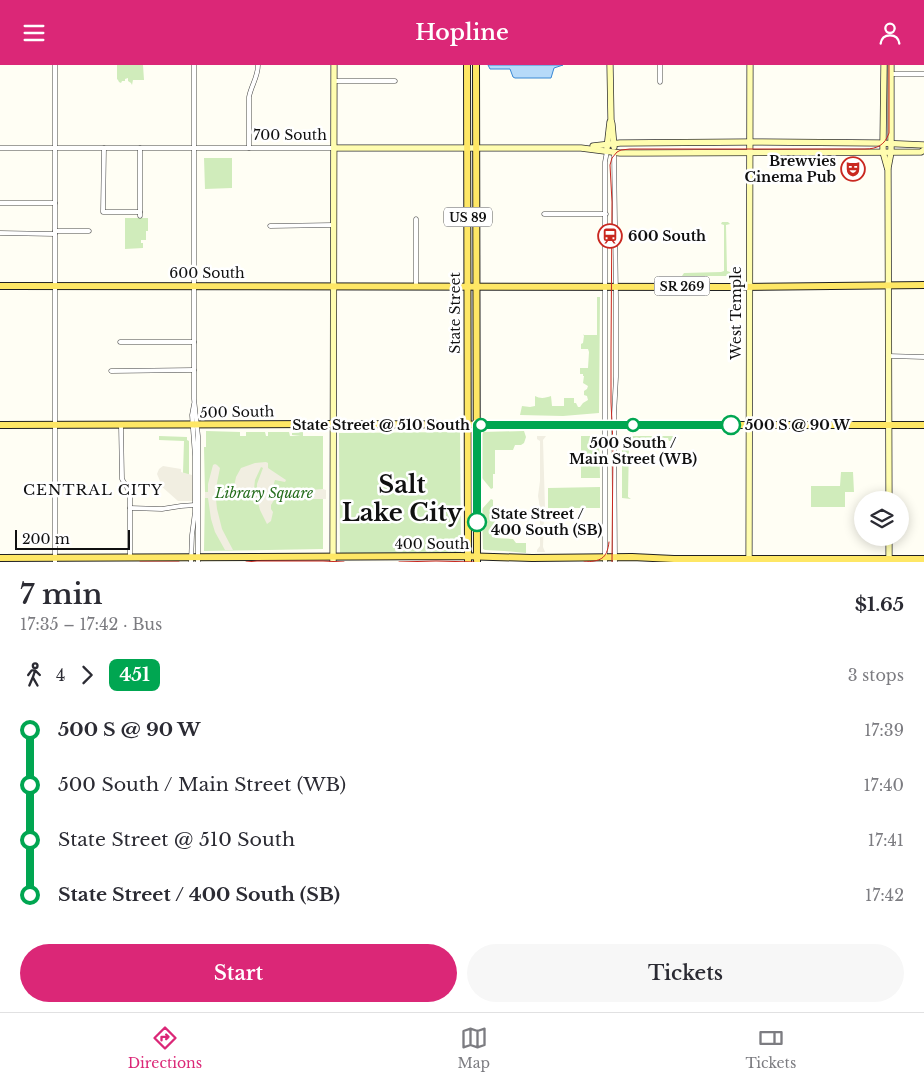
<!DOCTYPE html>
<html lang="en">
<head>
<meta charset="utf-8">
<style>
  :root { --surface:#fff; --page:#f7f7f7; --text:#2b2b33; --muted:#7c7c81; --line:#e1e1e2; --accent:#db2777 }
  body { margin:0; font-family:"Libre Baskerville",serif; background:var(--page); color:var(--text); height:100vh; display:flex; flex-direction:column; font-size:19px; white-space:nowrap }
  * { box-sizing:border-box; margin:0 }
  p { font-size:16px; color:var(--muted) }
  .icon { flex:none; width:28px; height:28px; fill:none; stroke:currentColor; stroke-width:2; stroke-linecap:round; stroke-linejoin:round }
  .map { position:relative; height:497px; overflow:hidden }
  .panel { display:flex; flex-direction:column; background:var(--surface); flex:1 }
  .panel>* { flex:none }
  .badge { padding:0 10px; border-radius:8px; font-size:18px; line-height:32px }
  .buttons { position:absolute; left:854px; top:426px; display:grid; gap:10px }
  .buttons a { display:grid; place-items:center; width:55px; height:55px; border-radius:50%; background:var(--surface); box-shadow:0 2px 12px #0003; font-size:25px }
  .scale { position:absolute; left:15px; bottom:12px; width:115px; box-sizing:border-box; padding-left:5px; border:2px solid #101010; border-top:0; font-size:14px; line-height:18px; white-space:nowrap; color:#101010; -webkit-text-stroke:4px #fff; paint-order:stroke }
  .map>.badge { position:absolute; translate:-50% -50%; box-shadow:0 0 0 2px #fff }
  .legs { display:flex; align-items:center; gap:8px; height:55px; padding:0 20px; font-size:16px }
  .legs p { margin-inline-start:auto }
  .head { display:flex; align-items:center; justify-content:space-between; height:85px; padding:0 20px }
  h1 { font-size:28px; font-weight:600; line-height:38px }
  .action { display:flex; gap:10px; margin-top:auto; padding:10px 20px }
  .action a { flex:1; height:58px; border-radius:30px; background:var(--accent); color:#fff; font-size:20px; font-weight:600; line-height:58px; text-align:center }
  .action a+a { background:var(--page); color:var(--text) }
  ul { padding:0 20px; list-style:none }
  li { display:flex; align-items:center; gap:18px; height:55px; font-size:19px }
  li i { display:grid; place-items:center; width:8px; height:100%; margin:0 6px; background:currentColor }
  li i::after { content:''; width:12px; height:12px; margin:-6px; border:4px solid; border-radius:50%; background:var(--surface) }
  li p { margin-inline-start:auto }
  li:first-child i { background:linear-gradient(#0000 50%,currentColor 0) }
  li:last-child i { background:linear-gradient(currentColor 50%,#0000 0) }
  header { display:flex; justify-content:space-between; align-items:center; height:65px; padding:0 20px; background:var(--accent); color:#fff; font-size:22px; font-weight:600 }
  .dock { display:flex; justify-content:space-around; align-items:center; height:70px; border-top:1px solid var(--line); background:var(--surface); font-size:14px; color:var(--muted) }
  .dock a { display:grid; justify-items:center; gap:2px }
  .dock .active { color:var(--accent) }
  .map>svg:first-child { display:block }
</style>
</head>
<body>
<header><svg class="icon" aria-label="menu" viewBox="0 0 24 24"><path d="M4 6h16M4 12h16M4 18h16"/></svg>Hopline<svg class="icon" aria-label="person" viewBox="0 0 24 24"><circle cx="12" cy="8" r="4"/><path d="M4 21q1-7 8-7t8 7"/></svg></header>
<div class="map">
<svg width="924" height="497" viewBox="0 0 924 497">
  <rect width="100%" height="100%" fill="#fffef4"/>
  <g fill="#d0ecbb">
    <path d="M117,0H143L144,15H133L132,20L131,18L128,16V13L125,14V16H122L121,18L119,17L118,15L117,14Z"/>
    <path d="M204,93H232V123L205,124Z"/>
    <path d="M125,153H148V166H146V175H141V178H143V183L125,184Z"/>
    <path d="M722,157H728L730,159L726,160L727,206L730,207L731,211H682L684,208L721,207L724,206V160L721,159Z"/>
    <path d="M597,232H600L599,348L563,351L520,350L522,341L530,342L535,341V331C540,334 546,333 551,331L552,341H564V333H574V338H576L578,342H580L583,338L588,335L587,331L584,330V326L587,324L588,321L583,318L584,311H583V309H580V303H588L589,287L588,284H581V279L583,278L584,271L583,269L584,270H597Z"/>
    <path d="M206,366L240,367V371H246V367H265L266,371H268V367H289L290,371H301L292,370V368L303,367V371H323V484L204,486L205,428L204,382H206Z"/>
    <path d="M524,366L526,372L524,378L521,380H515L513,385H495V409H493V423L491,424L482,413V370L483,367Z"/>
    <path d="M460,367L461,488L340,489L339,368Z"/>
    <path d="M159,371L187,372V375L189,376V410L183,408L184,376L159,375Z"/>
    <path d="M581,371H599L600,413H581Z"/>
    <path d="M623,371H677V376H669L668,373H635V376L629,377L628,432L631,434L622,433V372L626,375Z"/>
    <path d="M841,407H853L854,427H845V442H811V421H840Z"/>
    <path d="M600,422V443H548V423Z"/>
    <path d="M491,434L493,435V449L495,450V473L513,474L516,478H526V488L504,486L485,485L483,484L482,444Z"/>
  </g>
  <g fill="#f1eee1">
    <path d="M537,371H546L543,375L545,444L544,449L543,482L545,487H537V485L540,481V443L538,431L540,416V376L537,374Z"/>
    <path d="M266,397L268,398V403L286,415L285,417L275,415L271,428L323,424L326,425V434H306L296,433L289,434L282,437L278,435H274L271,440V444L273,447L271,456L267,459L260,445L257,434V419L263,403L261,402L255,415L253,433L216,434L217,444L222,464L233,485H225L215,467L211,454L208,433H205V427H208V419L213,400L215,399L217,400L220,403L217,418L216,427H233L236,412L241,403L255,398Z"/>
    <path d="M163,401L181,404V407L192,410L193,436H178L160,420V416L157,409L159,404Z"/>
  </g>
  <path fill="#b6daf9" stroke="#3988d4" d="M488,0H563L554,3L551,13H515L513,12L510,4H490Z"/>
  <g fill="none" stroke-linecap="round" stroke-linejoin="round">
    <g stroke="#434343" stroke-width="5">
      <g id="street">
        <path d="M194,0V334L198,371V497"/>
        <path d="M660,0V17"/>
        <path d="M891,9H924"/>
        <path d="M334,16H395"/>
        <path d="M0,83H334"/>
        <path d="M104,83L103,147H140"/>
        <path d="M249,83V32C251,21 258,12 258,0"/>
        <path d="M614,87L616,232V312L614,350L615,497"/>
        <path d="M0,138H55"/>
        <path d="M544,149H606"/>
        <path d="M140,151V83"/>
        <path d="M416,154V221"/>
        <path d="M270,161L333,160"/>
        <path d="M55,166H89"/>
        <path d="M0,168L55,169"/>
        <path d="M120,277H194"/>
        <path d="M888,291L924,292"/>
        <path d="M111,306L194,305"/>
        <path d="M121,360L122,414L128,424L130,431V493"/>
        <path d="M130,443L162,444L181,441L195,440"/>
        <path d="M55,497V0"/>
        <path d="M191,497L192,470L195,447V391L192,350L194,339"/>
        <path d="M605,497V97L607,86"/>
      </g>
    </g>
    <g stroke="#323232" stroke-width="7">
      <g id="secondary">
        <path d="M610,0L611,55L612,59L614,82"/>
        <path d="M884,0L883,78V87L888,105L889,435"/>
        <path d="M593,81L620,78L749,77L878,78L924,80"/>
        <path d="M334,83H581L620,88H639L921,87L924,85"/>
        <path d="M607,83L610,57"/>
        <path d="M888,103L891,87V0"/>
        <path d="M333,497L334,0"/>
        <path d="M749,497L750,0"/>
        <path d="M889,497V472"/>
      </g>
    </g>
    <g stroke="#212121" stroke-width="8">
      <g id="primary">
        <path d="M467,0L468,497"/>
        <path d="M476,0L477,497"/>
        <path d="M0,221L739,222L924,220"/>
        <path d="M0,360L323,359L600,360H924"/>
        <path d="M0,493L460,491L532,493L632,492L674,494H924"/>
      </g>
    </g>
    <use href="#street" stroke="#fff" stroke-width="4"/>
    <use href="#secondary" stroke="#fffdaf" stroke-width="5.5"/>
    <use href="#primary" stroke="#fee765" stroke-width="6"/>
    <g stroke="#c92820" stroke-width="1">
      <path d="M140,497H179"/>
      <path d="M246,497L257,496H323L344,497"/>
      <path d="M399,497L436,496L474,497"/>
      <path d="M584,497C600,496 607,495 609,477"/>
      <path d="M612,497L613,379L611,337V288L612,137L610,100L612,93L617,87L621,85L630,84H865C877,84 885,80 889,68V0"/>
    </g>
  </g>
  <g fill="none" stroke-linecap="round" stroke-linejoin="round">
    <g stroke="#fff" stroke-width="11">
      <path id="line-1" d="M477,457V360H731"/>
    </g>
    <use href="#line-1" stroke="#00a651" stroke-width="8"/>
  </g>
  <defs>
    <g id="theatre-ring" transform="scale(1.25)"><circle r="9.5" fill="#fff" stroke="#c92820" stroke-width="1.5"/><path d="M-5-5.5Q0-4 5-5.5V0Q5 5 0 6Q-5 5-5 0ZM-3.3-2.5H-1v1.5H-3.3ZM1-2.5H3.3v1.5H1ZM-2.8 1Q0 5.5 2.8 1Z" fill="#c92820"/></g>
    <g id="station-ring" transform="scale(1.25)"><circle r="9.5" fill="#fff" stroke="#c92820" stroke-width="1.5"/><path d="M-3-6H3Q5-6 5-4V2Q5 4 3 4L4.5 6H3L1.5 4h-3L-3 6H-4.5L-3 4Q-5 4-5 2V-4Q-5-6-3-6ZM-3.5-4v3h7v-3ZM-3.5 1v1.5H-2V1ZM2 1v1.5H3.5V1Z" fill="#c92820"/></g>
  </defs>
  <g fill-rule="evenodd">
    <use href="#theatre-ring" x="853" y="104"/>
    <use href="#station-ring" x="610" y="171"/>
  </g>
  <g fill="#fff" stroke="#00a651" stroke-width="2.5">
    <circle cx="481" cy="360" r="6"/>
    <circle cx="633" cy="360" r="6"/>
    <circle cx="731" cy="360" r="9"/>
    <circle cx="477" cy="457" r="9"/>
  </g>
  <g text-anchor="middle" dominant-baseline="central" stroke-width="5" stroke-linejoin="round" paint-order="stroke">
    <g fill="#fff" stroke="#585858" stroke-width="1">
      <rect x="444" y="142.5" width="48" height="19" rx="4"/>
      <rect x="654.5" y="211.5" width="55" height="19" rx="4"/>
    </g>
    <g font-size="12" font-weight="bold" fill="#101010">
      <text x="468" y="152">US 89</text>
      <text x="682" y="221">SR 269</text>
    </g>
    <g font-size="14" fill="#101010" stroke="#fff">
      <text x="290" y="70">700 South</text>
      <text x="207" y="208">600 South</text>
      <text transform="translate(455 248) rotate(-90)">State Street</text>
      <text transform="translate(736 248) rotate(-90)">West Temple</text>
      <text transform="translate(237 347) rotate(-1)">500 South</text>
      <text x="432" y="479">400 South</text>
    </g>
    <g font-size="14" font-weight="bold" fill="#101010" stroke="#fff" text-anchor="end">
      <text x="836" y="96">Brewvies<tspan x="836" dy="16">Cinema Pub</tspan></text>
      <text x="628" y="171" text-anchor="start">600 South</text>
    </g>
    <g font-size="14" font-weight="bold" fill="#101010" stroke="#fff" text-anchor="start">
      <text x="470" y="360" text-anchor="end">State Street @ 510 South</text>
      <text x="745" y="360">500 S @ 90 W</text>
      <text x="633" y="378" text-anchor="middle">500 South /<tspan x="633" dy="16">Main Street (WB)</tspan></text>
      <text x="491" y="449">State Street /<tspan x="491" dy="16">400 South (SB)</tspan></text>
    </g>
    <g font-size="14" font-style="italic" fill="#256d1c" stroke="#fff">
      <text x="264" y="428">Library Square</text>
    </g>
    <g font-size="15" letter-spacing="1" fill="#101010" stroke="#fff">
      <text x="93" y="424">CENTRAL CITY</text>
    </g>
    <g font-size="24" font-weight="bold" fill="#101010" stroke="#fff">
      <text x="402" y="419">Salt<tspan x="402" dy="28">Lake City</tspan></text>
    </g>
  </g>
</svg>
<div class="buttons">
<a><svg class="icon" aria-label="layers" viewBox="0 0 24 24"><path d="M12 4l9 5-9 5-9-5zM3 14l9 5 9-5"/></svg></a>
</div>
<div class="scale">200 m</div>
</div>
<section class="panel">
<div class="head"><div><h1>7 min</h1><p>17:35 – 17:42 · Bus</p></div><b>$1.65</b></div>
<div class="legs"><svg class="icon" aria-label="walk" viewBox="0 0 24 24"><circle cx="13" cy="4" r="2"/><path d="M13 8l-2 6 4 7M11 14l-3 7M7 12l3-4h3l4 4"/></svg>4<svg class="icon" aria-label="forward" viewBox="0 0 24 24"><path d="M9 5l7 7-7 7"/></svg><b class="badge" style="background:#00a651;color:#fff">451</b><p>3 stops</p></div>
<ul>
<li><i style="color:#00a651"></i><b>500 S @ 90 W</b><p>17:39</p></li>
<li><i style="color:#00a651"></i><span>500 South / Main Street (WB)</span><p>17:40</p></li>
<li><i style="color:#00a651"></i><span>State Street @ 510 South</span><p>17:41</p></li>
<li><i style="color:#00a651"></i><b>State Street / 400 South (SB)</b><p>17:42</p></li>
</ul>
<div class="action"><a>Start</a><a>Tickets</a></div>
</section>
<nav class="dock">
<a class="active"><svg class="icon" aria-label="directions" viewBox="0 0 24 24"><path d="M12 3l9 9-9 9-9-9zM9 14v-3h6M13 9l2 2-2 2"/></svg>Directions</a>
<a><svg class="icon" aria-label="map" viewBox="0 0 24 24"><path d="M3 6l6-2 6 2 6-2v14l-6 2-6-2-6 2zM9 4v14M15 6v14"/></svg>Map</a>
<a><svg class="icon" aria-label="tickets" viewBox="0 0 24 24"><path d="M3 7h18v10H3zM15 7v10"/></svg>Tickets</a>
</nav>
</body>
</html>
